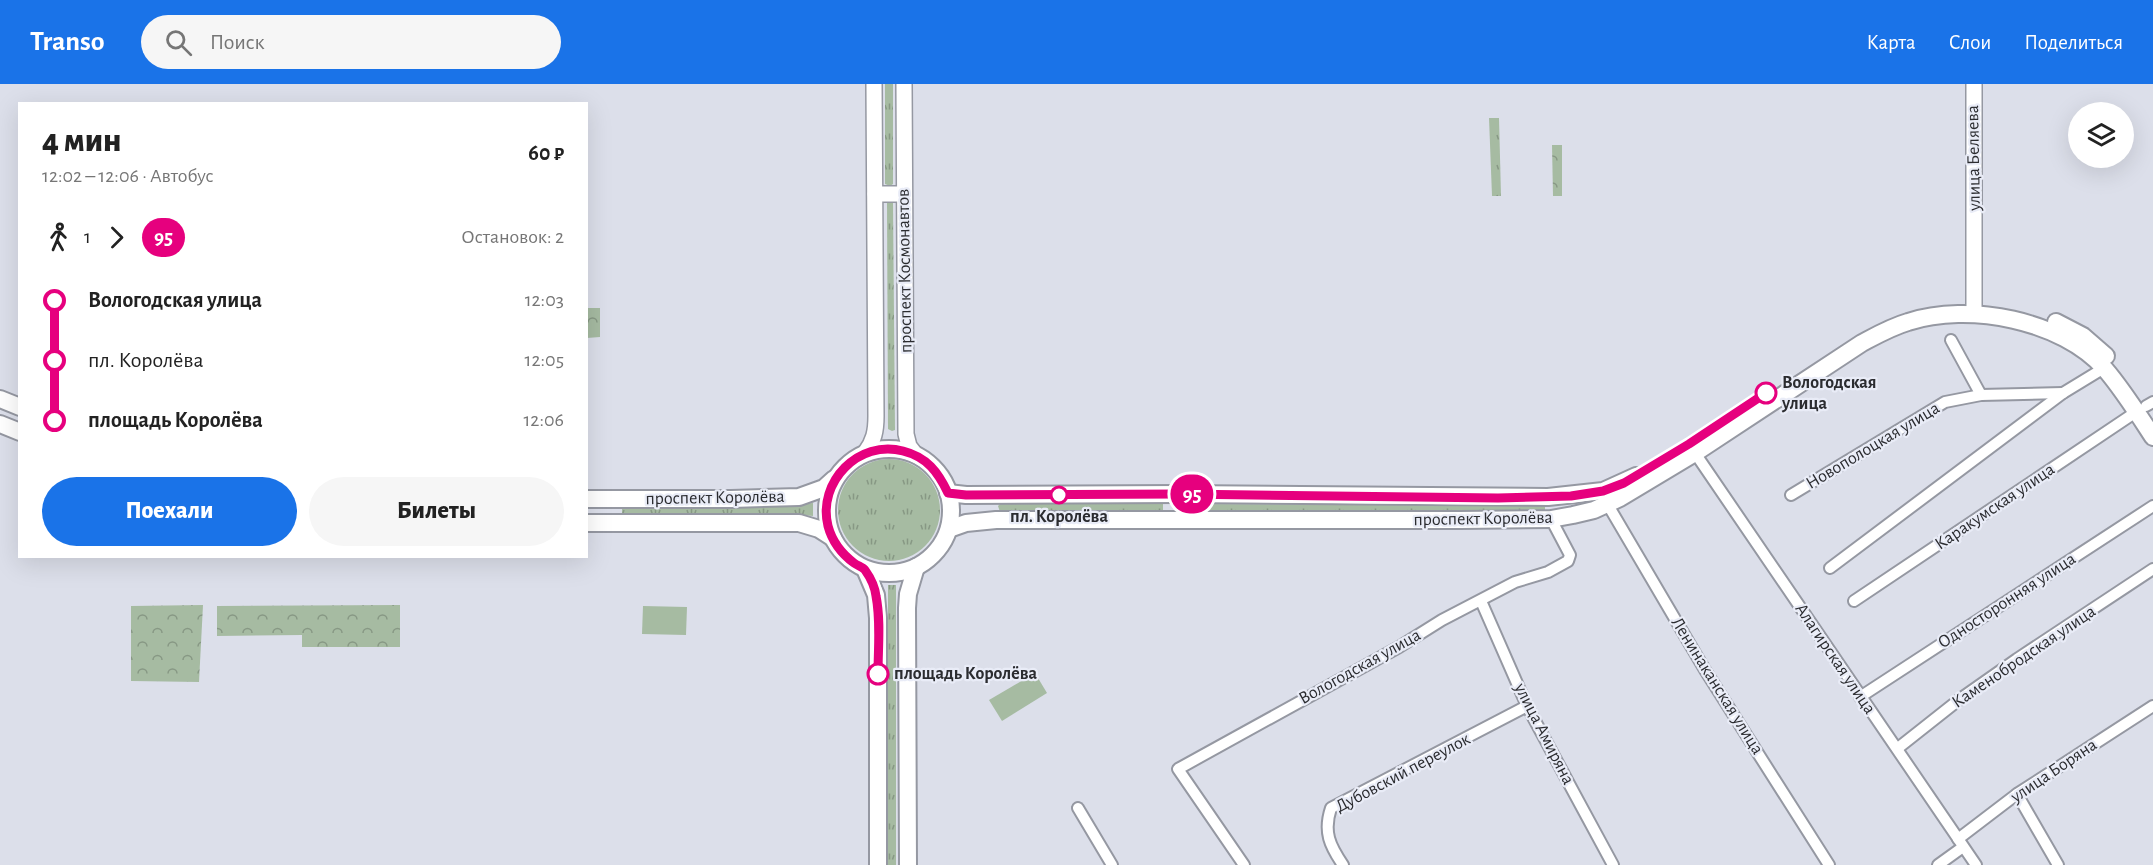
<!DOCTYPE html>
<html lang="ru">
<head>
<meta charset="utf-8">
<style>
  :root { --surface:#fff; --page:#f6f6f6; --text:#222; --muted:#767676; --accent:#1a73e8 }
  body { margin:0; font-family:"Alegreya Sans",sans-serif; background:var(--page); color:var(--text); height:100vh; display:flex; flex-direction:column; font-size:22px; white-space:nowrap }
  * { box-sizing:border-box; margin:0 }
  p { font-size:20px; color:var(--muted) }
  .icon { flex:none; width:33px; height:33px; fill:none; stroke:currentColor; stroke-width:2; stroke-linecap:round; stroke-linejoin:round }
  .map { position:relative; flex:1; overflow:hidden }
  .details { position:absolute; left:18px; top:18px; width:570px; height:456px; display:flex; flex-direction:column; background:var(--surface); border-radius:0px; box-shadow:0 6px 24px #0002 }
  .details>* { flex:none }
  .badge { padding:0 12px; border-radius:20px; font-size:21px; line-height:39px }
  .tools { position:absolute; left:2068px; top:18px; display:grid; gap:12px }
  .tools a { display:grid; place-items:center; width:66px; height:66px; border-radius:50%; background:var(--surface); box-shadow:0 6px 24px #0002; font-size:30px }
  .map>.badge { position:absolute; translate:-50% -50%; box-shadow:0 0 0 3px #fff }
  .legs { display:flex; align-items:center; gap:9px; height:66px; padding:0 24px; font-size:20px }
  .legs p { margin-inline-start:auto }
  .overview { display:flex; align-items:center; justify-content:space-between; height:102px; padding:0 24px }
  h1 { font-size:33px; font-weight:800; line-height:45px }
  .primary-button { display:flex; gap:12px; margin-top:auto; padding:12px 24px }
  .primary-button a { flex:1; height:69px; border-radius:36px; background:var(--accent); color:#fff; font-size:24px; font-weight:800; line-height:69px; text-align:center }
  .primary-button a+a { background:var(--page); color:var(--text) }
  ul { padding:0 24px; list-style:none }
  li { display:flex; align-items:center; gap:21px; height:60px; font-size:22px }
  li i { display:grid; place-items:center; width:9px; height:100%; margin:0 8px; background:currentColor }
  li i::after { content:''; width:15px; height:15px; margin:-8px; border:4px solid; border-radius:50%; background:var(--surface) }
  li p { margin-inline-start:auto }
  li:first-child i { background:linear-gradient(#0000 50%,currentColor 0) }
  li:last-child i { background:linear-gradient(currentColor 50%,#0000 0) }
  header { display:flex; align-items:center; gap:36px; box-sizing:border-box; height:84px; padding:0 30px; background:var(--accent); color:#fff }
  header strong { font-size:28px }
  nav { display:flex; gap:33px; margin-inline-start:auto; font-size:21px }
  .search { width:420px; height:54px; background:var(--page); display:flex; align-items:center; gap:15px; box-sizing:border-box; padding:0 21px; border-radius:33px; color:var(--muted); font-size:22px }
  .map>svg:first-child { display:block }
</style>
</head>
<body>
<header>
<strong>Transo</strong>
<div class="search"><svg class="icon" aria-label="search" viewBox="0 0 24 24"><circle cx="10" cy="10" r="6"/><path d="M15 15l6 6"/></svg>Поиск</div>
<nav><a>Карта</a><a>Слои</a><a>Поделиться</a></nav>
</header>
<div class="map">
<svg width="2153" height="781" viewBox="0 0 2153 781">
  <defs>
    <pattern id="grass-tufts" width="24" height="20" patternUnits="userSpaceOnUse" patternTransform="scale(1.5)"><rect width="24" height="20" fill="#a6bba2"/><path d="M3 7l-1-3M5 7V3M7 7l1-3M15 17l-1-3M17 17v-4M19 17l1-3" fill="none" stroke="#879884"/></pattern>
    <pattern id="forest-crowns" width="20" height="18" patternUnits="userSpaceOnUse" patternTransform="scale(1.5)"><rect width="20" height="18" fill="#a6bba2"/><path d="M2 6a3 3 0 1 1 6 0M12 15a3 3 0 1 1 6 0" fill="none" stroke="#879884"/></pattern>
  </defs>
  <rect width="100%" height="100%" fill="#dcdfea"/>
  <g fill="url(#grass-tufts)">
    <path d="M885,0H893V100L890,102L885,100Z"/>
    <path d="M1489,34H1499L1501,112H1492Z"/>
    <path d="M887,117H892L893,119L895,346L892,347L888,345Z"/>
    <circle cx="889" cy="426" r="51"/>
    <path d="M813,419V432L792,430H622V421H791Z"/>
    <path d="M1163,419V427L1000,428L998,422L1000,420Z"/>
    <path d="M1181,420L1545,421V427H1181Z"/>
    <rect x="888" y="501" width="8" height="280"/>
  </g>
  <g fill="url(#forest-crowns)">
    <path d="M1552,61H1562V112H1553Z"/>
    <path d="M587,224H600V253L587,254Z"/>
    <path d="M203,521L199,598L131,597V522Z"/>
    <path d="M400,521V563H302V551L217,552V522Z"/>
  </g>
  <g fill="#a6bba2">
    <path d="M643,522L687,523L686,551L642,550Z"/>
    <path d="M1035,589L1047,609L1002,637L989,616Z"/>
  </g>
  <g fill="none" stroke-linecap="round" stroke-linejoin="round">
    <g stroke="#9598a2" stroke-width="14">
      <g id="street">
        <path d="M1951,256L1981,311"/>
        <path d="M2146,322L2153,318"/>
        <path d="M1695,369L1976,781"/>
        <path d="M1791,411L1945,318L1981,311L2063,309"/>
        <path d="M1608,421L1705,586L1829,781"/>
        <path d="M1830,484L2063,309L2104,284"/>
        <path d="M1481,517L1527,622L1613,781"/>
        <path d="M1854,517L2136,328"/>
        <path d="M1860,613L2153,422"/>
        <path d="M1898,664L1960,615L2017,575L2153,485"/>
        <path d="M2017,710L2058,781"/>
        <path d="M1078,724L1112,781"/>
        <path d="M1958,755L2017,710L2153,622"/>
        <path d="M1244,781L1178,685L1399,563L1442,536L1515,498L1548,488L1568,477L1570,471L1551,435"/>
        <path d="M1343,781C1330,762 1323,748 1331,724L1527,622"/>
        <path d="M1938,781L1963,763"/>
      </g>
    </g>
    <g stroke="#9598a2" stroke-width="18">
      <g id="secondary">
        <path d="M904,0L906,350L909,362L916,371"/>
        <path d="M1974,0V230"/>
        <path d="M875,110H904"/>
        <path d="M865,369C874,357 876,347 876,332L874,0"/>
      </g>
    </g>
    <g stroke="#9598a2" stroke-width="20">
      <g id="primary">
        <path d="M2056,238L2083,252L2106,272"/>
        <path d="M0,315L20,323"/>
        <path d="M0,340L20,348"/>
        <circle cx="889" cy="427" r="62"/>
        <path d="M948,409L966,411L1180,410L1548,413L1603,407L1636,392"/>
        <path d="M586,415H731L799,413L824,404L834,395"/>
        <path d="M586,439H799L819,445L833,454"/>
        <path d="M949,445L966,439L996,436H1460L1551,435L1573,431L1594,426L1620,414L1695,369L1862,259C1877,251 1891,243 1908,238C1968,218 2062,236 2105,285C2123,306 2138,330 2153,353"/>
        <path d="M865,485L876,511L878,534V781"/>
        <path d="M908,781L907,524L908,510L916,483"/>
      </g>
    </g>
    <use href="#street" stroke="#fff" stroke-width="10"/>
    <use href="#secondary" stroke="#fff" stroke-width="15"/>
    <use href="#primary" stroke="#fff" stroke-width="16"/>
  </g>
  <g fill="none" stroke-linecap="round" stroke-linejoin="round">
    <g stroke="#fff" stroke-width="14">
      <path id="line-1" d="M878,590C878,564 881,537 876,512C875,504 870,493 865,486C863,483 858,482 854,479C842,470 832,457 828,442C817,398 859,355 903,367C927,373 938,388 948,409L966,411L1180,410L1498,414L1571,412L1603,407L1624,399L1689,360L1766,309"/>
    </g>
    <use href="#line-1" stroke="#e6007e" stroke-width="9"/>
  </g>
  <g fill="#fff" stroke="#e6007e" stroke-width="3">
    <circle cx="1766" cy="309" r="10"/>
    <circle cx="1059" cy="411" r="8"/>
    <circle cx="878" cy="590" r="10"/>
  </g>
  <g text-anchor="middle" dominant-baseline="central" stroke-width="4.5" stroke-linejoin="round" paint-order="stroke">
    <g font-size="18" fill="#2b2c30" stroke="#e9ecf7">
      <text transform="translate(1974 74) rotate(-91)">улица Беляева</text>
      <text transform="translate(905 187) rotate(-91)">проспект Космонавтов</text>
      <text transform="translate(1873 362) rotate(-31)">Новополоцкая улица</text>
      <text transform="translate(715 414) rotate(-1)">проспект Королёва</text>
      <text transform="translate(1995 423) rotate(-34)">Каракумская улица</text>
      <text transform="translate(1483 435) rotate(-1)">проспект Королёва</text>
      <text transform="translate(2007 517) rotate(-33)">Односторонняя улица</text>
      <text transform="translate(2024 573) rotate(-34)">Каменобродская улица</text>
      <text transform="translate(1835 575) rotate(56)">Алагирская улица</text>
      <text transform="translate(1360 583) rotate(-29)">Вологодская улица</text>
      <text transform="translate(1717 602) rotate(58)">Ленинаканская улица</text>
      <text transform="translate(1544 650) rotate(63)">улица Амиряна</text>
      <text transform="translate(2054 687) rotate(-34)">улица Боряна</text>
      <text transform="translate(1403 689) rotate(-28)">Дубовский переулок</text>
    </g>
    <g font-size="18" font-weight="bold" fill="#2b2c30" stroke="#e9ecf7" text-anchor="start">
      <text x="1782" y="299">Вологодская<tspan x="1782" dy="21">улица</tspan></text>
      <text x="1059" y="433" text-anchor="middle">пл. Королёва</text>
      <text x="894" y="590">площадь Королёва</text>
    </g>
  </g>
</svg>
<div class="tools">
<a><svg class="icon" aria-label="layers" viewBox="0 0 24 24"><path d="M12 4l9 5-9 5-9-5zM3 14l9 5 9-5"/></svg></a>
</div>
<b class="badge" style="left:1192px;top:410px;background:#e6007e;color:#fff">95</b>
<section class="details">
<div class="overview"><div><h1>4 мин</h1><p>12:02 – 12:06 · Автобус</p></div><b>60 ₽</b></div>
<div class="legs"><svg class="icon" aria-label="walk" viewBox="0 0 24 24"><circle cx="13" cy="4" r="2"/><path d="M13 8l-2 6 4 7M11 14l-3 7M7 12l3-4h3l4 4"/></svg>1<svg class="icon" aria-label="forward" viewBox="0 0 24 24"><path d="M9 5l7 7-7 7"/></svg><b class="badge" style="background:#e6007e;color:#fff">95</b><p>Остановок: 2</p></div>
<ul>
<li><i style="color:#e6007e"></i><b>Вологодская улица</b><p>12:03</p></li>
<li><i style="color:#e6007e"></i><span>пл. Королёва</span><p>12:05</p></li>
<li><i style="color:#e6007e"></i><b>площадь Королёва</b><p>12:06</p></li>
</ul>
<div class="primary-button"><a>Поехали</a><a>Билеты</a></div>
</section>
</div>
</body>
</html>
